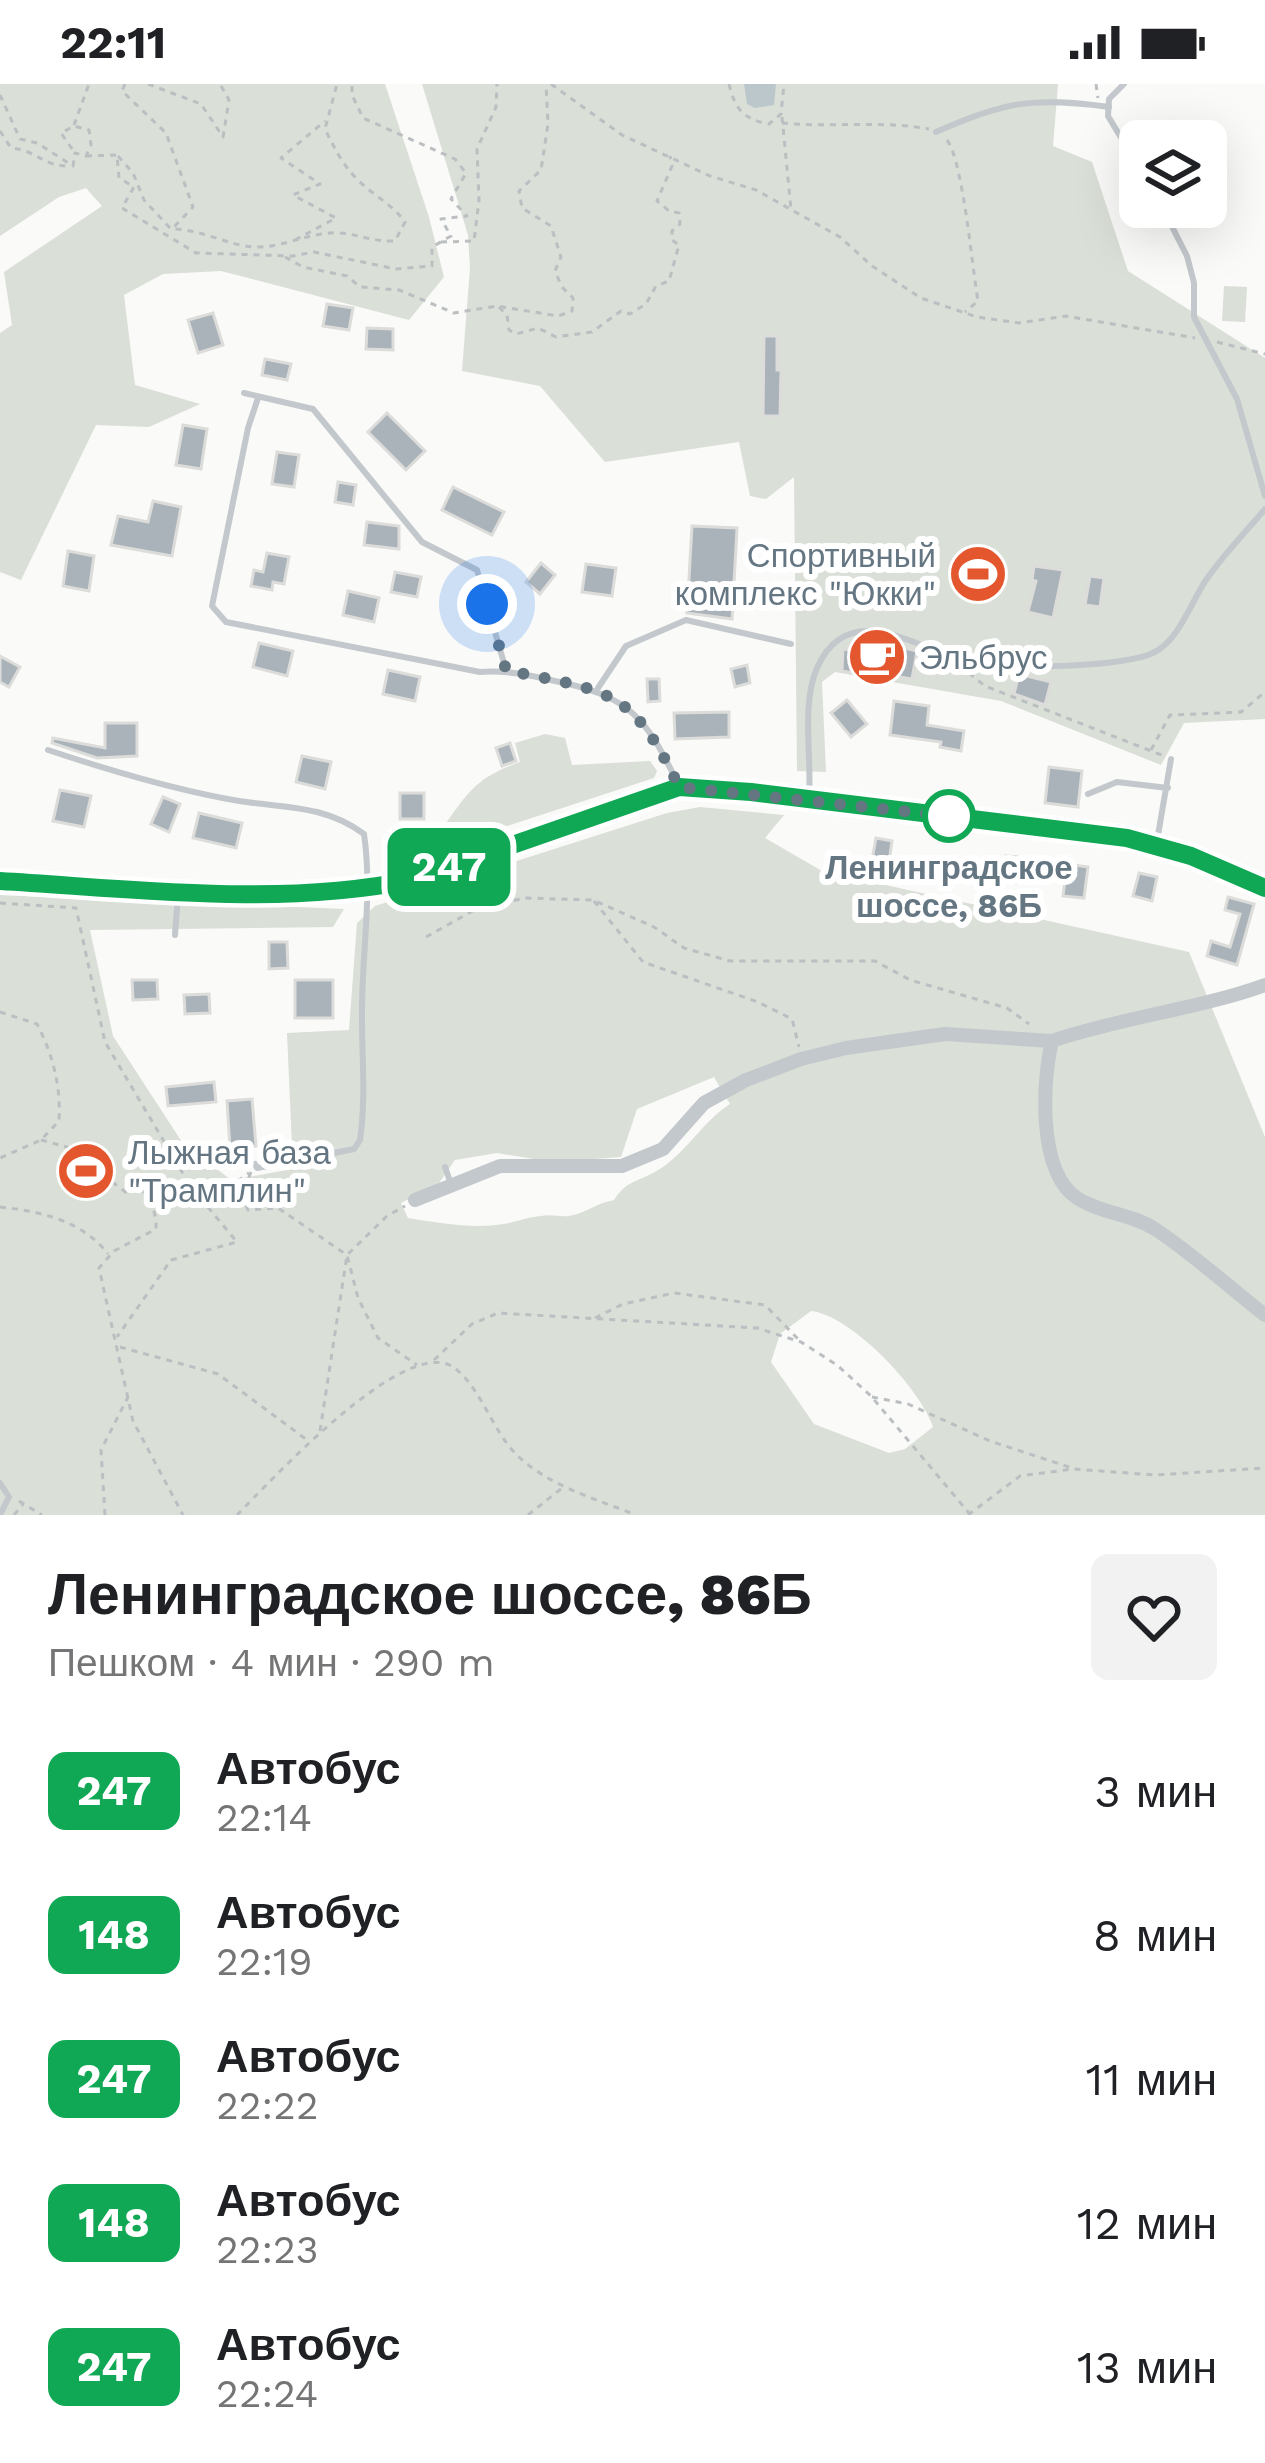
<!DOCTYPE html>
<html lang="ru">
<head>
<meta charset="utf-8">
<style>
  :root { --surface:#fff; --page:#f2f2f2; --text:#202124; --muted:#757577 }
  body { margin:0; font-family:"Work Sans",sans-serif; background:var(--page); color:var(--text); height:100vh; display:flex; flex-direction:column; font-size:45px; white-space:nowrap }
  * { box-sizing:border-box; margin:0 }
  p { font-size:39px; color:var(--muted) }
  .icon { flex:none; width:66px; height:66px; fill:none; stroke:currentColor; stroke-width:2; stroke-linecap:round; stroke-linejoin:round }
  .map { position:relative; height:1431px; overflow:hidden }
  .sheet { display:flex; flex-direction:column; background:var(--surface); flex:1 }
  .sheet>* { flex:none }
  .badge { padding:0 24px; border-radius:18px; font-size:42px; line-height:78px }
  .fabs { position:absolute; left:1119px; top:36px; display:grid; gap:24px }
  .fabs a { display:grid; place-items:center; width:108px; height:108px; border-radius:18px; background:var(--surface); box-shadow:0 12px 48px #0002; font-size:60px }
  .you { position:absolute; width:60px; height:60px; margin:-30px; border:9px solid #fff; border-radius:50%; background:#1a73e8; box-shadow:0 0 0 18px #1a73e833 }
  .map>.badge { position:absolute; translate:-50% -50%; box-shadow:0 0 0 6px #fff }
  .round { display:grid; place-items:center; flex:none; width:126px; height:126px; border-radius:18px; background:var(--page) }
  .overview { display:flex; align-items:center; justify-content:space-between; height:204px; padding:0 48px }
  h1 { font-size:57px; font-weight:800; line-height:90px }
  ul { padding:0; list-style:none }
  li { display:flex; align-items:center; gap:36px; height:144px; padding:0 48px }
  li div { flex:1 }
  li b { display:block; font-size:45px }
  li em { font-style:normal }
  li .badge { min-width:132px; font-weight:700; text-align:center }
  .status { display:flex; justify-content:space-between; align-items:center; height:84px; padding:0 60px; background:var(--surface); direction:ltr }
  .status svg { height:33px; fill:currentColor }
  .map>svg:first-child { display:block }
</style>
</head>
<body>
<div class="status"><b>22:11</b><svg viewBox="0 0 49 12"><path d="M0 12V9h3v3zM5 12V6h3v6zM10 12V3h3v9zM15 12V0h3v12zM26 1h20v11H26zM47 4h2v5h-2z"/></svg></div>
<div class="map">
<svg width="1265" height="1431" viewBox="0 0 1265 1431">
  <rect width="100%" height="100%" fill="#fafaf8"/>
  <g fill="#dadfd7" fill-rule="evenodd">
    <path d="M0,0H385L429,133L444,193L409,236L221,187L163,190L124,211L135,301L200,320L149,343L96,341L21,496L0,488V249L12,241L4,188L102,122L86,104L59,113L0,152Z"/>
    <path d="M422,0H1058L1053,62L1092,78L1128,187L1265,274V635L1184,639L1161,681L1001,617L835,588L822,598L826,688L797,687L794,393L766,415L750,412L739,358L605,378L540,302L462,287L470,184L468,151Z"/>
    <path d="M1224,202L1247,203L1245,238L1222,237Z"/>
    <path d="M545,650L565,654L572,681L650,677L657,687L654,694L452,760L444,742C469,707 477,693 520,678L515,659Z"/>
    <path d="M700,723L784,731L765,754L822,787L1189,868L1265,1053V1431H0V811L344,825L333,843L90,846L113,952L182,1058L231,1096L293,1085L287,949L349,946L357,839L375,822L667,729ZM714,993L730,1020C700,1039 684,1074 651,1090C633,1099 626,1098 614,1116C597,1119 586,1129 569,1132C559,1133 551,1130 541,1132C528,1133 516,1138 504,1140C472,1145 439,1139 408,1134L401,1119L439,1099L455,1076L497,1069L552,1078L621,1073L637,1025ZM811,1227C851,1231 921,1305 933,1343L905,1365L889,1369L814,1340L771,1278L780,1250Z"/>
  </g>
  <path fill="#bbc7cb" d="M744,0H776L774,21L755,24L747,20Z"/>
  <g fill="#aab3b9" stroke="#dcdcda" stroke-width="3">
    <path d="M327,220L353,224L349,246L323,242Z"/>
    <path d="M213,229L223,261L198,269L188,236Z"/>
    <path d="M367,244L393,245V266L366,265Z"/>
    <path d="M764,252H777V286H781L780,332H763Z"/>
    <path d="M265,275L291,280L287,296L262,291Z"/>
    <path d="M387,329L425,367L406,386L368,348Z"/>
    <path d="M183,341L207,345L201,385L176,381Z"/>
    <path d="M277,368L299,371L294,403L272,400Z"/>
    <path d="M338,398L356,401L353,421L335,418Z"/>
    <path d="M453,403L504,428L492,451L442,426Z"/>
    <path d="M153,417L181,423L172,472L111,461L118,432L148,438Z"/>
    <path d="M367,438L399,442V465L364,461Z"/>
    <path d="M692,442L737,444L732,535L687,529Z"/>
    <path d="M68,467L94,472L89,507L63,502Z"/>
    <path d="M267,469L289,473L284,500L273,498L272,506L251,502L254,486L263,488Z"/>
    <path d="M984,477L992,492L971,503L963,489Z"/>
    <path d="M541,479L555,491L540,510L526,498Z"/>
    <path d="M586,480L616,484L612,512L582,508Z"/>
    <path d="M1034,482L1063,486L1053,534L1028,528L1036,497L1032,496Z"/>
    <path d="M395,488L421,493L417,513L391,508Z"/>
    <path d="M1090,492L1104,494L1100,523L1085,521Z"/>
    <path d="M348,507L379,514L374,538L343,531Z"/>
    <path d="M869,555L917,567L912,595L888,591L889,582L861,578H855L854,589L842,587L843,565L867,568Z"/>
    <path d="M259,559L293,567L287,592L253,583Z"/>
    <path d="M0,572L20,583L9,603L0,598Z"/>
    <path d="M747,581L750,599L735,603L731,585Z"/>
    <path d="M388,586L420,593L415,617L383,610Z"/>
    <path d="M1019,590L1051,598L1045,621L1014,610Z"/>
    <path d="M647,595H659L660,617L648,618Z"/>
    <path d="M847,616L867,640L851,653L831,629Z"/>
    <path d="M894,617L929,622L927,641L964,647L961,667L940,663L941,658L890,651Z"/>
    <path d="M729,628V653L675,655L674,629Z"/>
    <path d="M105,639H137V672L97,674L52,659L53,654L105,664Z"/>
    <path d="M510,659L516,677L502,682L496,664Z"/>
    <path d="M302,672L331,678L325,705L296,698Z"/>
    <path d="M1049,683L1082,687L1078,723L1045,719Z"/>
    <path d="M60,706L91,712L84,743L53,737Z"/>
    <rect x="400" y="709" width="24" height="26"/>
    <path d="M163,713L180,720L169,748L151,740Z"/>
    <path d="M199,729L242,739L236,764L193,754Z"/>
    <path d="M876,754L892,757L889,778L872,776Z"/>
    <path d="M1006,772L1025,773L1024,799L1005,798Z"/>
    <path d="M1067,780L1088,783L1084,814L1063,812Z"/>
    <path d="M1139,789L1157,793L1152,817L1133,812Z"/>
    <path d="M1228,813L1254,820L1237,881L1207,872L1211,857L1230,863L1240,830L1225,826Z"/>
    <path d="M269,858H287L288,884L269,885Z"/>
    <path d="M132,896H157L158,915L133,916Z"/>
    <rect x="295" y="896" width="38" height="38"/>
    <path d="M209,910L210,929L185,930L184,911Z"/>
    <path d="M214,998L216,1018L168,1022L166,1003Z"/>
    <path d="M252,1015L256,1062L230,1064L227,1017Z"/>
  </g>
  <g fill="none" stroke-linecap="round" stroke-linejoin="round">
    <g stroke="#bbbfc2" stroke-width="3" stroke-dasharray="6 6" stroke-linecap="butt">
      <path d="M125,0L122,7L166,49L193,123L173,144"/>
      <path d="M148,0L201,20L223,53L229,16L220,0"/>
      <path d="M551,0L622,51L710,92L756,106L840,153L872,182L921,214L977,233L1019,239L1066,232L1195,254"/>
      <path d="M729,0C735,25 743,35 769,40L781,30L784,0"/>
      <path d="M1096,0L1098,14"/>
      <path d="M0,11L20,55L37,59L73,82L75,69L86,72L91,61L89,46L74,42L61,49L75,69"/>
      <path d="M782,33L791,125"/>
      <path d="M782,39C831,44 880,36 929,45"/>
      <path d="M74,41L89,0"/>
      <path d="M0,47L11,64C39,67 43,83 71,82"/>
      <path d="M947,56C963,77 972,183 978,217L965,228"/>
      <path d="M86,72L117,71L119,94L134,103L122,124L196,169L293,172L314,168L396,185L432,182V163L451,152L441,135L467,132L451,115L466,89L455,75L363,34L352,11V0"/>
      <path d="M118,72L133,89L144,116L171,145C198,145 219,157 245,162C277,168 308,147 339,149C358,150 373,158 395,157L405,138C392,120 374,112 359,97C343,82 335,65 325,45L337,0"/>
      <path d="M295,156L336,134L293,111L320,100L281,74L325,37"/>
      <path d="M441,158L474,157L479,116L477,65L496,23L497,0"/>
      <path d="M285,173L303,183L347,192L360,203L399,206L454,229L497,222L558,232L572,227L573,214L562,203L555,187L561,173L551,142L522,124L519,107L541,86L548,40L546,0"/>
      <path d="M499,223L507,231L509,246L516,250L538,244L556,253L592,248L621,227L630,230L646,220L656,202L669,197L679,161L672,156V147L680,140L679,129L669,127L657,117L672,82L670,72"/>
      <path d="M1217,258L1265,270"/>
      <path d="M969,589L985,602L1164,672"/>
      <path d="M1151,666L1170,631L1241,628L1265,608"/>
      <path d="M594,817L643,878L758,918L792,935L799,963"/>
      <path d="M0,819L76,824L105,958L191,1103L237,1158L171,1176L117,1253"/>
      <path d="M426,853L476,825L525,814L593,816L654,843L684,864L730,877H875L910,896L1007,924L1029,940"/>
      <path d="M0,928L37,940C53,971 61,1002 59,1037L41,1056L0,1074"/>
      <path d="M41,1056L67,1063L128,1110L139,1104C151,1112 157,1131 156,1145L114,1167L99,1184L133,1337L183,1431"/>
      <path d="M251,1088L242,1111L248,1126L278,1124L347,1171L358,1214L378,1254L417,1281"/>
      <path d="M208,1118L249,1089"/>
      <path d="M0,1123C40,1127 83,1137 108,1170"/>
      <path d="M595,1234L623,1220L674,1209L765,1221L800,1257"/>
      <path d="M120,1263L218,1290L307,1356"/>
      <path d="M434,1276L472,1240L498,1229L757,1244L801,1258L837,1281L871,1312L969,1429"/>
      <path d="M872,1313L908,1320L990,1357L1072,1384"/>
      <path d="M320,1347L347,1171L387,1132L405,1122"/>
      <path d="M19,1417L42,1431"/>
      <path d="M14,1431L23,1420"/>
      <path d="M105,1431L101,1366L128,1313"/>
      <path d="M237,1431C269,1399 409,1245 456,1285C481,1306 492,1344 514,1368C545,1401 596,1415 636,1431"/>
      <path d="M528,1431L562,1404"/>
      <path d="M968,1431L1020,1392L1073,1385L1155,1391L1265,1384"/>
    </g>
    <g stroke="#c3c8cc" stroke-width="6">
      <path d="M1124,0L1109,15L1108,32L1140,85"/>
      <path d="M936,48C1005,17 1034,13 1109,23"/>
      <path d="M1162,123L1187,172L1194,199V233L1237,315L1265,412"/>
      <path d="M244,309L313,325L422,458L477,486L506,586"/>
      <path d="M258,314L248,344L212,522L226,538L480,588C506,586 529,591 555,597C629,612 646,633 678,700"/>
      <path d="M598,604L626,562L686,536L791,560"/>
      <path d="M48,666C111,687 174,706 239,717C285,724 325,721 364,750C373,812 361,873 362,935C362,976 366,1014 360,1056L354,1065L257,1084L255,1080"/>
      <path d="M1088,710L1117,698L1168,704"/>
      <path d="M809,712C812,673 801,621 817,584C850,510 922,568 971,579C1004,586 1123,583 1153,569C1179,557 1191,518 1206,496C1224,470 1245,449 1265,425"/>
      <path d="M1157,757L1171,675"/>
      <path d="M175,851L178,810"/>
      <path d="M445,1083L451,1100"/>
      <path d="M0,1399L9,1413L0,1431"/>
    </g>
    <g stroke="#c3c8cc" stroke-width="14">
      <path d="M1265,901C1195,926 1122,933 1052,957C1042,999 1038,1088 1077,1114C1100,1129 1132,1130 1155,1145C1193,1170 1229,1203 1265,1231"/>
      <path d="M415,1116L500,1082H622L663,1065L704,1019L746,996L801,975L846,964L945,950L1052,957"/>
    </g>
    <path stroke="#d6dbdf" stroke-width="18" d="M0,797C136,804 277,823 412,796L679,703L751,708L1127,754L1191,772L1265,804"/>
  </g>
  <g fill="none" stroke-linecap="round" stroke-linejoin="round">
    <g stroke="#fff" stroke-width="27">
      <path id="line" d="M0,797C136,805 278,823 412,796L679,703L751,708L1127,754L1191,772L1265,804"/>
    </g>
    <use href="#line" stroke="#10a855" stroke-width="18"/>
    <path stroke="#657683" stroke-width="12" stroke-dasharray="0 21.6" d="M487,520L506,586C608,608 631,602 679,703L949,732"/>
  </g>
  <defs>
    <g id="stadium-disc" transform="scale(3)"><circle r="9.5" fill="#e4572e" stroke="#fff"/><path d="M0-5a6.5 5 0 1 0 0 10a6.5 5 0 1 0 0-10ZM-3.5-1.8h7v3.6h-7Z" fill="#fff"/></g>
    <g id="cafe-disc" transform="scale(3)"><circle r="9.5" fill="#e4572e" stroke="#fff"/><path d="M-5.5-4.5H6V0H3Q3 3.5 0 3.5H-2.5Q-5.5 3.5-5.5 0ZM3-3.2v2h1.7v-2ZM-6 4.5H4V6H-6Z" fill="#fff"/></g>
  </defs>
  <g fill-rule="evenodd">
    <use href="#stadium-disc" x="978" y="490"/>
    <use href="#cafe-disc" x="877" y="573"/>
    <use href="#stadium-disc" x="86" y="1087"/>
  </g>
  <circle fill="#fff" stroke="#10a855" stroke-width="6" cx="949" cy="732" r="24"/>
  <g text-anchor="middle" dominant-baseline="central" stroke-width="12" stroke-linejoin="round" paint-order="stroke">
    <g font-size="33" fill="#657683" stroke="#fff" text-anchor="start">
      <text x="936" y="471" text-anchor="end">Спортивный<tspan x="936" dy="38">комплекс "Юкки"</tspan></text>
      <text x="919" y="573">Эльбрус</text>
      <text x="128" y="1068">Лыжная база<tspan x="128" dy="38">"Трамплин"</tspan></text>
    </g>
    <g font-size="33" font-weight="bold" fill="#657683" stroke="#fff">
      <text x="949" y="783">Ленинградское<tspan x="949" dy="38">шоссе, 86Б</tspan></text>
    </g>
  </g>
</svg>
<div class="fabs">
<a><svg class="icon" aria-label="layers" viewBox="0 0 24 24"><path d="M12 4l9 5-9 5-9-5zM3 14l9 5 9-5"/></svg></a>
</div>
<div class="you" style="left:487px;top:520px"></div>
<b class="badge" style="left:449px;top:783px;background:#10a855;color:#fff">247</b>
</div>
<section class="sheet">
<div class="overview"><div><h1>Ленинградское шоссе, 86Б</h1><p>Пешком · 4 мин · 290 m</p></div><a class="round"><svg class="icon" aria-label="heart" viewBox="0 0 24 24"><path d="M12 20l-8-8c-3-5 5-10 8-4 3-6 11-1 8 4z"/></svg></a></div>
<ul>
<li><span class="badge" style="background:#10a855;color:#fff">247</span><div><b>Автобус</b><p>22:14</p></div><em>3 мин</em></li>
<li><span class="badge" style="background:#10a855;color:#fff">148</span><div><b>Автобус</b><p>22:19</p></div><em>8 мин</em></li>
<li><span class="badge" style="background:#10a855;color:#fff">247</span><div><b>Автобус</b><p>22:22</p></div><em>11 мин</em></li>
<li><span class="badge" style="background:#10a855;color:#fff">148</span><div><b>Автобус</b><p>22:23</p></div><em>12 мин</em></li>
<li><span class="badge" style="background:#10a855;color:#fff">247</span><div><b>Автобус</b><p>22:24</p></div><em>13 мин</em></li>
</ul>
</section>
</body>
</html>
